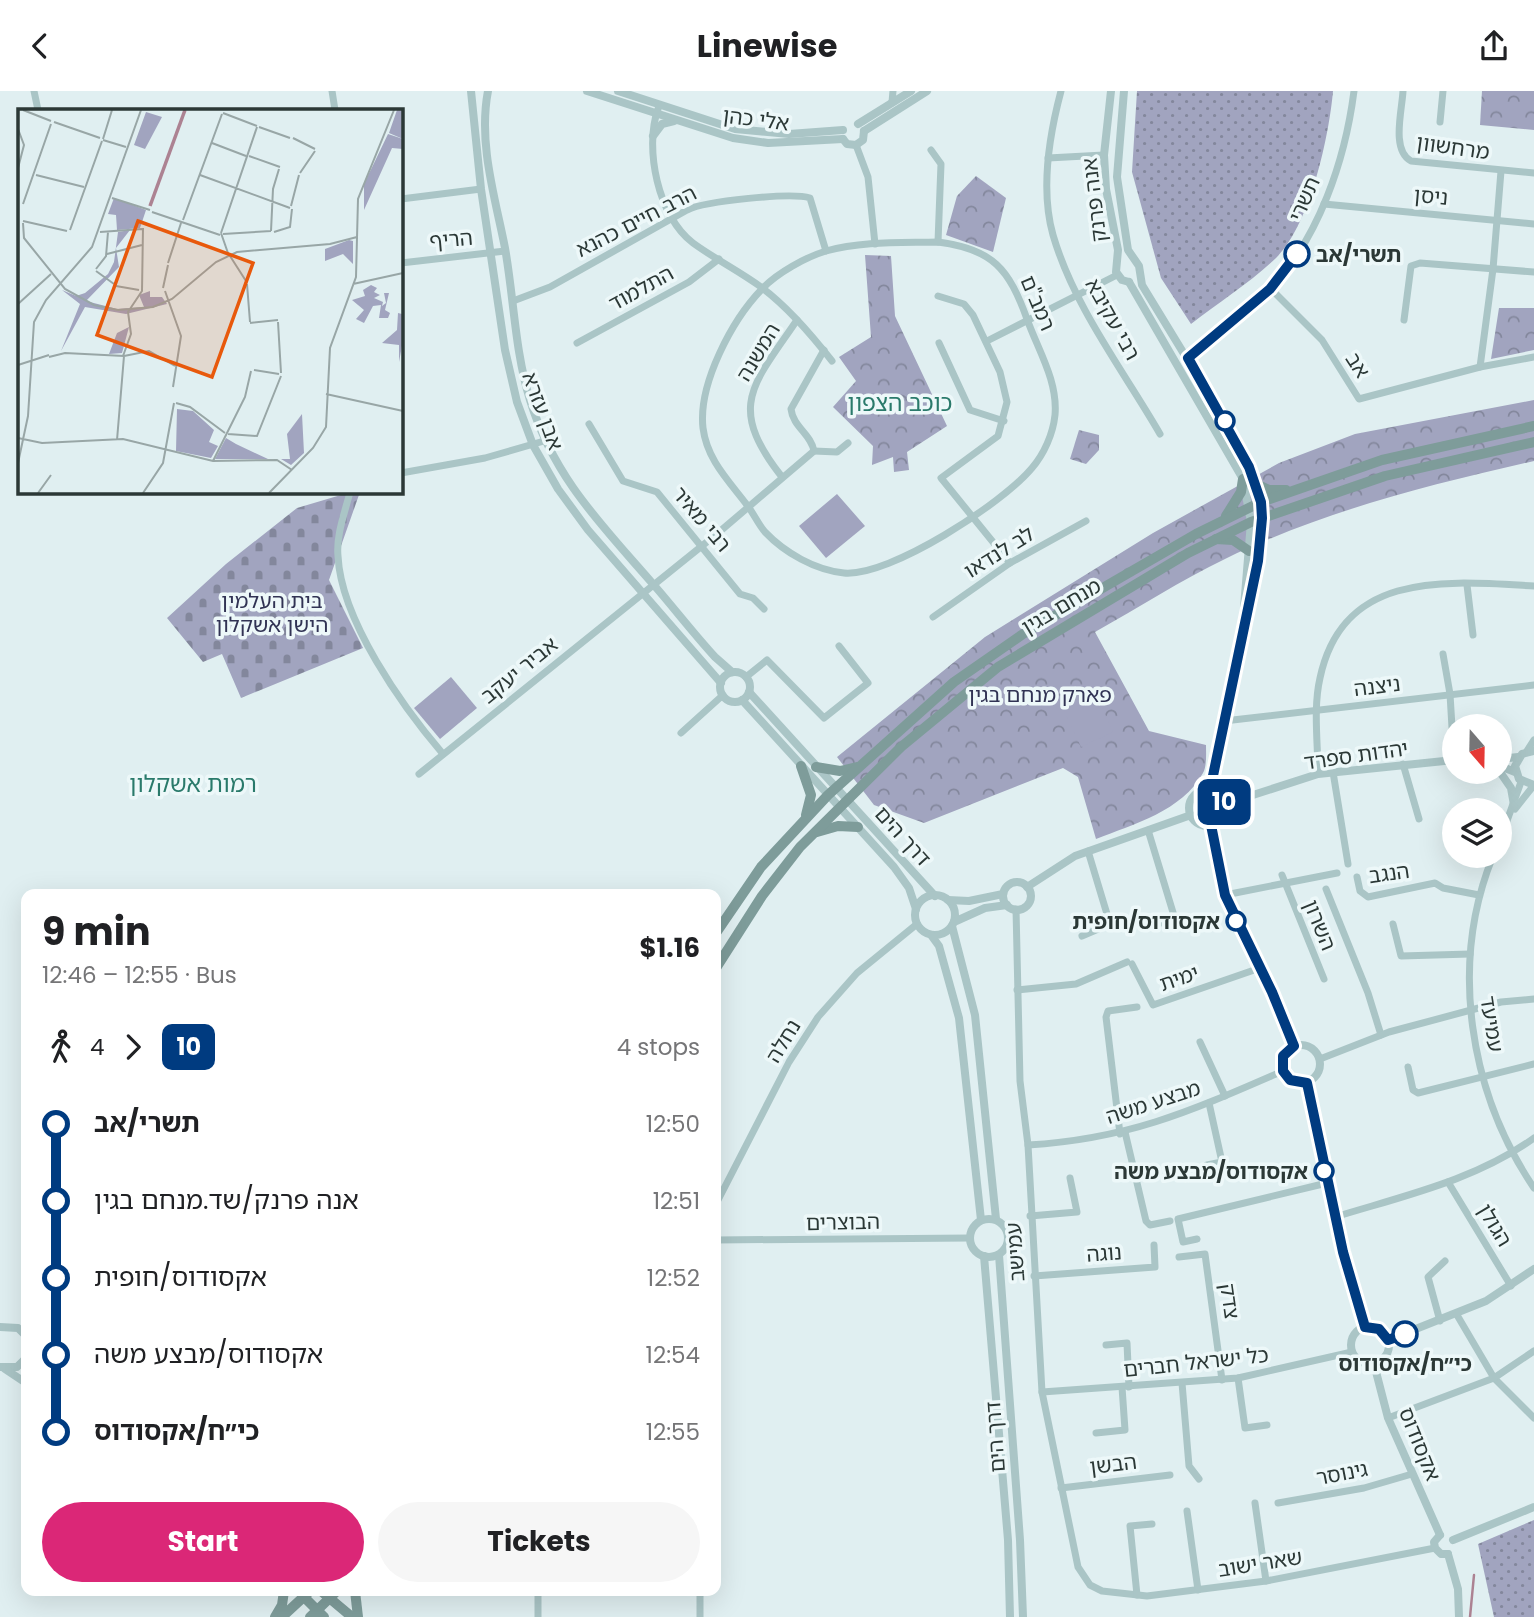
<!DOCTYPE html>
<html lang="en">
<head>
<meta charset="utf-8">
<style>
  :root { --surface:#fff; --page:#f6f6f6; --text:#202124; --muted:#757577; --accent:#db2777 }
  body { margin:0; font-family:Poppins,"Noto Sans Hebrew",sans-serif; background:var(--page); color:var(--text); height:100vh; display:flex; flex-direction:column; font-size:26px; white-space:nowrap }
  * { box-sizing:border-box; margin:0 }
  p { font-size:23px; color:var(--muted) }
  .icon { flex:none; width:38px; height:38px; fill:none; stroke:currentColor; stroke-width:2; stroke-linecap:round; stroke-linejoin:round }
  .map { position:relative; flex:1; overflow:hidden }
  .details { position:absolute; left:21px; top:798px; width:700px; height:707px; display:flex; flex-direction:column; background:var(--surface); border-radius:14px; box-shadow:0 7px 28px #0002 }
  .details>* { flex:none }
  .badge { padding:0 14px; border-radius:10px; font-size:24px; line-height:46px }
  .needle { width:46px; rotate:160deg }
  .buttons { position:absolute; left:1442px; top:623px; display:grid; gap:14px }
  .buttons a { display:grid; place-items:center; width:70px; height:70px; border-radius:50%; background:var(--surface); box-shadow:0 7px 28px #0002; font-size:35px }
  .map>.badge { position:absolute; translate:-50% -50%; box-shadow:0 0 0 4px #fff }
  .legs { display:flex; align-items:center; gap:10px; height:77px; padding:0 21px; font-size:23px }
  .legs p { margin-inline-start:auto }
  .headline { display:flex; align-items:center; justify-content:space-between; height:119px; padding:0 21px }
  h1 { font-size:38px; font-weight:700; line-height:52px }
  .action { display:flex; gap:14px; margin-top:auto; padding:14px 21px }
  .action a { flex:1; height:80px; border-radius:42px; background:var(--accent); color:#fff; font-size:28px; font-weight:700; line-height:80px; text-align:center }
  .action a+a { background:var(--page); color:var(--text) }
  ul { padding:0 21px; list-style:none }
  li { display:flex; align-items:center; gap:24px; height:77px; font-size:26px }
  li i { display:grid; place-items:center; width:10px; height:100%; margin:0 9px; background:currentColor }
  li i::after { content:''; width:18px; height:18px; margin:-9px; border:5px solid; border-radius:50%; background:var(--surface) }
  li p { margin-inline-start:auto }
  li:first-child i { background:linear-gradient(#0000 50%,currentColor 0) }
  li:last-child i { background:linear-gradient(currentColor 50%,#0000 0) }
  header { display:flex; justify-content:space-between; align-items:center; height:91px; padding:0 21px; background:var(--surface); font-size:32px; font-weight:700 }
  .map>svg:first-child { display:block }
</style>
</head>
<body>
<header><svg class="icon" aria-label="back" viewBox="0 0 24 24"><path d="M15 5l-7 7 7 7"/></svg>Linewise<svg class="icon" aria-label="share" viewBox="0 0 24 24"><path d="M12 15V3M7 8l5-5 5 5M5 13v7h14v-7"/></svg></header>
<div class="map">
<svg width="1534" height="1526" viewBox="0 0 1534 1526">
  <defs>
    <pattern id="grass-dots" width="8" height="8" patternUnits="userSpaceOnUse" patternTransform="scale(1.75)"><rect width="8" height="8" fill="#a1a4bf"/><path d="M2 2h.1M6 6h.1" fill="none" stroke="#83879c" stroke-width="1.8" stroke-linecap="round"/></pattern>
    <pattern id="forest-crowns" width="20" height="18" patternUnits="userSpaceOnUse" patternTransform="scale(1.75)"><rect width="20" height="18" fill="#a1a4bf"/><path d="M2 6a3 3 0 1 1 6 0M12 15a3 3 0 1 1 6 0" fill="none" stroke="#83879c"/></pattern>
    <pattern id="cemetery-stones" width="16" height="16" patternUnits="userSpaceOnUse" patternTransform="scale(1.75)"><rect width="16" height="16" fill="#a1a4bf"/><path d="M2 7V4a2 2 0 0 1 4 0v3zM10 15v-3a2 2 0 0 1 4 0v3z" fill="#83879c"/></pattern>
  </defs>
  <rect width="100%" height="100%" fill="#e0eff1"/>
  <g fill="url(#grass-dots)">
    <path d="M1137,0H1333C1329,46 1310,134 1276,167C1251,191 1218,212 1191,233L1161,187L1132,81Z"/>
    <path d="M1534,1429V1526H1494L1478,1453Z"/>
  </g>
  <g fill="url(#forest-crowns)">
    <path d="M1482,0H1534V39L1480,34Z"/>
    <path d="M976,85L1006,107L993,161L946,144L957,105Z"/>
    <path d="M865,164L891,165L895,225L947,335L907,361L909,379L894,381L893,366L872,374L873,355L833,316L856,290L839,266L871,246Z"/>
    <path d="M1499,217H1534V259L1491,268Z"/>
    <path d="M1534,309V370C1429,394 1323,420 1225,468C1181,489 1138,517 1095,541L1149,640L1206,654C1206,662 1207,675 1203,682C1182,720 1134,733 1096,748L1078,686L1063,677L924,732L874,714L837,666L985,546L1153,442L1279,372L1355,343Z"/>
    <path d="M1079,339L1099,344V359L1086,373L1070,368Z"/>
  </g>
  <path fill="url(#cemetery-stones)" d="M351,401H360L329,489L363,557L241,607L222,563L203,571L167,527L226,473L297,417Z"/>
  <g fill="#a1a4bf">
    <path d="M837,403L865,435L826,467L799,435Z"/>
    <path d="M451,586L477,617L440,648L414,617Z"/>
    <path d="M1093,596L1113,641L1081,656L1060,611Z"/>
  </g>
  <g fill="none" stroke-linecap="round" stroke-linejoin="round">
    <path stroke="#ac8292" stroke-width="2.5" d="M1470,1526L1474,1484"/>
    <g stroke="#aac5c6" stroke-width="7">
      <path d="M34,0L38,19"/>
      <path d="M332,0L335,19"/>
      <path d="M1061,0C1049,45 1040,98 1053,144C1074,216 1123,279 1160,343"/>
      <path d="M1403,0C1402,20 1391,59 1411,70L1534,82"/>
      <path d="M892,11L893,0"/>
      <path d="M658,18C644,57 658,126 693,152C715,168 739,180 761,196C788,216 811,243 832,270"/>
      <path d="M1440,31L1443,0"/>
      <path d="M856,54L868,86L875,153"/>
      <path d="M931,59L941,73L938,151"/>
      <path d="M1048,67L1104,64"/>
      <path d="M401,108L481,98"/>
      <path d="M1324,113L1534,133"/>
      <path d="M938,151C993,158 1009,178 1027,228C1038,259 1058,290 1055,324C1053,343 1044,363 1032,377C1003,412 890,486 844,482C815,479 785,462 765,441C758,433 754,423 747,414C729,390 707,369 703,337C698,293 732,229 762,198C777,182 806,166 826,160C862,150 902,152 938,151Z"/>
      <path d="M401,172L505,160"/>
      <path d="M1271,198L1322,249L1359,308L1480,276L1534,266"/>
      <path d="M938,205L964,213L973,224L1000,281L1007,311L998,345L941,387L1010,472"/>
      <path d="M513,210L550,196L687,119C705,110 792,101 810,107L826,160"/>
      <path d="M1404,229L1411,175L1420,172L1534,181"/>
      <path d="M987,250L1117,184"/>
      <path d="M577,252L689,191L719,168"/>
      <path d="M939,252L970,319L1004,330"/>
      <path d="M1188,267C1216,245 1246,224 1270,199C1319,146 1345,70 1354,0"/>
      <path d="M1480,276L1493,178L1501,80"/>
      <path d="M589,333L623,390L657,401L740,503L753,507L764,518"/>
      <path d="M814,360L837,361L848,352"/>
      <path d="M401,382L485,367L544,350"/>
      <path d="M782,386C726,315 753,294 797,229"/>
      <path d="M350,401C345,421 336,444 338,465C341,529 402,615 443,663"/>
      <path d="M1467,494L1473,544"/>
      <path d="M933,526L1010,472L1086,430"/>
      <path d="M1443,563L1450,603L1453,653"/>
      <path d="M746,586L767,569L824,627L868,592L839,555"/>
      <path d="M1224,630L1534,594"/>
      <path d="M681,642L723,604"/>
      <path d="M1527,660L1534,649"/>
      <path d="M1403,673L1419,728"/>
      <path d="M1333,681L1348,773"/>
      <path d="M419,683L718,442L814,360C811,343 793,336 791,318L824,259"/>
      <path d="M1318,683C1318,653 1313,617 1320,587C1343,479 1446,490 1534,495"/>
      <path d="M1515,718L1534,694"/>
      <path d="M1148,739L1175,828L1161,832"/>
      <path d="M1500,749L1521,691"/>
      <path d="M1493,765C1449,873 1469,1001 1534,1097"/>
      <path d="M1282,784L1324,888"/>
      <path d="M1357,786L1360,800L1368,806L1435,792L1443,797L1479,804"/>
      <path d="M1326,798L1368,902L1381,944"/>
      <path d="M1225,804L1337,782"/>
      <path d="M1016,818L1020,990L1028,1054L1042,1301L1078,1476L1090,1494L1102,1500L1147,1505L1266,1490L1435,1457"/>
      <path d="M1393,833L1401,865L1470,863"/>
      <path d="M1082,845L1110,833L1088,760"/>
      <path d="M1132,873L1153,914L1260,877"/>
      <path d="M1017,899L1076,893L1127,871"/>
      <path d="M1200,951L1225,1005"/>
      <path d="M1320,968L1389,941L1501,911L1534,908"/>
      <path d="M1408,976L1413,999L1418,1002L1534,973"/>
      <path d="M1125,1041L1146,1130L1150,1134L1170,1130"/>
      <path d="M1120,1043L1106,926L1108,920L1137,916"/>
      <path d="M1028,1054C1129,1048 1191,1020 1283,980"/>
      <path d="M1207,1074L1222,1071L1209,1012"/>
      <path d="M1448,1091L1511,1195"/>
      <path d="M716,1113L789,971L818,926L857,882L917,833"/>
      <path d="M1030,1125L1077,1121L1070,1087"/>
      <path d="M1335,1126C1403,1105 1476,1089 1534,1047"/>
      <path d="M1197,1148L1183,1151L1178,1128L1327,1092"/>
      <path d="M716,1149L970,1147"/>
      <path d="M1179,1166L1205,1163L1222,1289"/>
      <path d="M1034,1185L1155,1176L1154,1154"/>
      <path d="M1457,1224L1494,1287L1534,1327"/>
      <path d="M1440,1230L1428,1186L1445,1170"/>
      <path d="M1106,1254L1127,1252L1129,1296"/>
      <path d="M1238,1287L1245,1337L1267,1334"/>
      <path d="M1182,1292L1189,1375L1199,1388"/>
      <path d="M1042,1301L1238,1287L1352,1261"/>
      <path d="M1388,1327L1494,1287L1534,1260"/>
      <path d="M1096,1342L1125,1339L1122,1296"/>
      <path d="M1061,1397L1170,1384"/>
      <path d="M1255,1412L1266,1490"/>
      <path d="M1278,1412L1364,1397L1412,1383"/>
      <path d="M1187,1420L1198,1499"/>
      <path d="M1137,1504L1130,1435L1152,1433"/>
      <path d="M538,1526V1500"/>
      <path d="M700,1526V1500"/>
    </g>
    <g stroke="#aac5c6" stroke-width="8">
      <path d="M471,0L481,98L505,259L517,311L533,354L558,398L588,439L721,592"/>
      <path d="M488,0C478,52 495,106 505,157C514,208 515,261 530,309C554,387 601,433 653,493C674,517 693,542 715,566L732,581"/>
      <path d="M587,0L733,47L768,52L843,48"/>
      <path d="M618,0L735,38L789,43L843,39"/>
      <path d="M1111,0L1104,64L1106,98L1118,159L1116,181L1122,189L1129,191"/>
      <path d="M1124,0L1117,86L1128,159L1139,175L1142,194L1228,335L1249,376L1261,411L1258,470L1210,699"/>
      <path d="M858,33L911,0"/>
      <path d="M864,40L927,0"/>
      <path d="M653,45L662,33L674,30"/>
      <path d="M843,48L847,53L856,54L863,49L864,40"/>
      <path d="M1129,191L1243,388L1251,431L1244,516"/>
      <circle cx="735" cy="596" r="15"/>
      <path d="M749,601L935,805"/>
      <path d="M742,609L894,776L909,797L916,818"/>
      <path d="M1534,660L1522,663L1515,675L1519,688L1534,694"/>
      <path d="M1500,668L1518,666"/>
      <path d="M1500,675L1515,681"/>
      <path d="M1500,681L1511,697L1514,714"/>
      <circle cx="1207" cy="717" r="18"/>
      <path d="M1225,713L1318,683L1454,669"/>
      <path d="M1211,734L1225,804L1272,901L1294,955"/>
      <circle cx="1017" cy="805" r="14"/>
      <path d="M1027,796L1075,765L1191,724"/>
      <circle cx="935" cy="824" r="20"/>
      <path d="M948,809L969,810L1003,803"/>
      <path d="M954,831L985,817L1007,814"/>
      <path d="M952,835L975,924L996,1128"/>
      <path d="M931,844L939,855L959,927L981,1129"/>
      <circle cx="1301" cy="973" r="19"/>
      <path d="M1307,992L1343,1161L1365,1236"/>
      <circle cx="989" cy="1147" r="19"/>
      <path d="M999,1164L1020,1449L1023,1526"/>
      <path d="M984,1165L1008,1449L1010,1526"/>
      <circle cx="1370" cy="1254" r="19"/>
      <path d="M0,1236L18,1237L26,1245"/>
      <path d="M1388,1249L1486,1210L1534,1178"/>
      <path d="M1374,1273L1388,1327L1440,1444"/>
      <path d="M0,1276H17L26,1267"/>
      <path d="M5,1278L26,1292"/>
      <path d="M1440,1444L1434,1451L1435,1457L1441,1463H1448"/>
      <path d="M1453,1449L1534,1416"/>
      <path d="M1448,1463L1458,1498L1459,1526"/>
    </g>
    <g stroke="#7e9c9a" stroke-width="10">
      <path d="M1256,393L1269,399H1286"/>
      <path d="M1226,425L1241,401L1243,388"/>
      <path d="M1216,448L1233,449L1249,460"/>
      <path d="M801,675L811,704L806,724"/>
      <path d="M816,676L840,680L857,676"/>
      <path d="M817,741L838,735L858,736"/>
      <path d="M716,842L761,776L828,704L954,591L1023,543L1196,443L1261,411L1382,369L1534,335"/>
      <path d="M716,877L762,805L800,756L901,656L998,576L1188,462L1251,431L1385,385L1534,351"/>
      <path d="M321,1500L352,1526"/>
      <path d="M355,1500L358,1526"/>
      <path d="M304,1506L324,1526"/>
      <path d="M275,1526L282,1514L284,1500"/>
      <path d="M282,1526L310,1500"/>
      <path d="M310,1526L337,1500"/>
    </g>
  </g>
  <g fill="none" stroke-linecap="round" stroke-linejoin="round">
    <g stroke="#fff" stroke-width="16">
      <path id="line-1" d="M1297,163L1270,198L1188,267L1249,376L1261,411L1262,427L1258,470L1210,699L1223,708C1227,720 1223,729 1211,734L1225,804L1272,901L1294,955L1283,965V980L1290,989L1307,992L1343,1161L1365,1236L1379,1238L1388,1249L1405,1243"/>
    </g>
    <use href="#line-1" stroke="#003b80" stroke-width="10"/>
  </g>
  <g fill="#fff" stroke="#003b80" stroke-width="3.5">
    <circle cx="1297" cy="163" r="12"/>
    <circle cx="1225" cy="330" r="9"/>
    <circle cx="1236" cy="830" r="9"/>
    <circle cx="1324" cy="1080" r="9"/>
    <circle cx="1405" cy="1243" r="12"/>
  </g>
  <g text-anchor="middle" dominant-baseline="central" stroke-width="7" stroke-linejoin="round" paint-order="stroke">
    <g font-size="21" fill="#2b3836" stroke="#edf8f9">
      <text transform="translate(756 28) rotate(7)">אלי כהן</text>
      <text transform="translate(1453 56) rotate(8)">מרחשוון</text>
      <text transform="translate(1431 105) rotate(5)">ניסן</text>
      <text transform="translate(1304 108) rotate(-66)">תשרי</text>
      <text transform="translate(1094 109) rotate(-97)">אנה פרנק</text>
      <text transform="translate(636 130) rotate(-27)">הרב חיים כהנא</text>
      <text transform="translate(451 148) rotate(-5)">הריף</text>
      <text transform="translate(641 197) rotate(-29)">התלמוד</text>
      <text transform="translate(1038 212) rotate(67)">רמב"ם</text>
      <text transform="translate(1113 228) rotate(61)">רבי עקיבא</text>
      <text transform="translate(758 261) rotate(-59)">המשנה</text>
      <text transform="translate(1358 274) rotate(57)">אב</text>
      <text transform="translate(543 320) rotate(70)">אבן עזרא</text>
      <text transform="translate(702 428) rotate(50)">רבי מאיר</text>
      <text transform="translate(999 461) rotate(-32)">לב לנדאו</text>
      <text transform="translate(1061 515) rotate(-31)">מנחם בגין</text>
      <text transform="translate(519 579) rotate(-39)">אביר יעקב</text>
      <text transform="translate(1377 595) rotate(-7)">ניצנה</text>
      <text transform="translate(1356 664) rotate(-8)">יהדות ספרד</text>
      <text transform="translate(903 745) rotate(48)">דרך הים</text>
      <text transform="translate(1389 782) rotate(-8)">הנגב</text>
      <text transform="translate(1320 834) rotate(68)">השרון</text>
      <text transform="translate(1179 887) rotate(-19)">ימית</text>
      <text transform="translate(1492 933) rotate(81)">עמיעד</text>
      <text transform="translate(783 950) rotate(-59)">נחלה</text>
      <text transform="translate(1153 1011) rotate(-18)">מבצע משה</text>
      <text transform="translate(843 1131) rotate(-1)">הבוצרים</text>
      <text transform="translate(1495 1134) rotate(59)">הגולן</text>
      <text transform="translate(1015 1161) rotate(-94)">עמישב</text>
      <text transform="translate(1104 1162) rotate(-4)">נוגה</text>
      <text transform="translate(1230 1210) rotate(82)">צדק</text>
      <text transform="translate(1196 1271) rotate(-6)">כל ישראל חברים</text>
      <text transform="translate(995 1346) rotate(-94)">דרך הים</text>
      <text transform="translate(1420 1353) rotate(68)">אקסודוס</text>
      <text transform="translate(1113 1373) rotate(-7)">הבשן</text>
      <text transform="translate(1342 1382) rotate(-11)">גינוסר</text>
      <text transform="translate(1260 1472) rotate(-9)">שאר ישוב</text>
    </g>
    <g font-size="21" font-weight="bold" fill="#2b3836" stroke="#edf8f9" text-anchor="end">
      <text x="1316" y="163" text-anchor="start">תשרי/אב</text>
      <text x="1220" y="830">אקסודוס/חופית</text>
      <text x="1308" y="1080">אקסודוס/מבצע משה</text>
      <text x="1405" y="1272" text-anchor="middle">כי״ח/אקסודוס</text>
    </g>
    <g font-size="21" fill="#313354" stroke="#edf8f9">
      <text x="272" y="509">בית העלמין<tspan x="272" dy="24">הישן אשקלון</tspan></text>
      <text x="1040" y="603">פארק מנחם בגין</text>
    </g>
    <g font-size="23" fill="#2a7a6b" stroke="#edf8f9">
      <text x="900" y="312">כוכב הצפון</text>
      <text x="193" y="693">רמות אשקלון</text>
    </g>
  </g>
  <g transform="translate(18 18)">
    <rect width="385" height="385" fill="#e0eff1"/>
    <path d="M128,3L144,8L127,40L116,36ZM370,25L385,30V40L374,39L346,101V75ZM96,89L128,101L122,119L99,121L98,106L90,105ZM331,131L335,132V155L325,145L307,152V140ZM380,204L384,205L385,231L381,253V236L364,234L379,221ZM111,218L104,244L91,245L99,224ZM159,300L175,302L196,321L191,333L200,337L193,349L158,342ZM284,305L286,344L273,356L263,350H272L269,325ZM208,329L218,335L250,350H197Z" fill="#a1a4bf"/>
    <path d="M379,1H385V30L371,24ZM112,121L98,139L101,158L68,192L99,200L126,198L121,186L132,182V188H144L149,195L108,205L67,198L43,242L62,195L44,181L58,187L67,184L90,165L96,153L100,123ZM353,176L359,179L356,183L362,186L356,189L365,193L364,197L368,194L366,184H371L367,201L372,204L370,209H361L363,196L355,197L346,214L338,210L346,201L334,191L347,187L345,181Z" fill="#a1a4bf"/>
    <path fill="none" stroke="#ac8292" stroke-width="3.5" d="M132,97L167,1"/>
    <path fill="none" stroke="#98a6a6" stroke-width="2" d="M5,1L33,12M205,4L239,17M36,13L82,29M241,18L272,29M0,20L6,36L0,59M275,29L297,40M85,30L94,1M85,31L108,38M194,34L228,47M231,47L262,58M282,64L297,42M18,66L66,78M182,66L272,99M94,89L132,101M5,95L33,15M273,97L281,66M134,103L202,126M165,111L204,5M5,112L49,122M5,114L6,129L47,180L76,196L100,201L135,198L154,190L198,153L219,143L312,135L339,128M52,121L84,32M253,122L255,80L261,60M82,123L124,120M256,123L272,118L274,100M203,124L239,18M203,124L211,147M205,125L253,122M89,145L124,136M212,147L228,172M150,154L163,114M78,160L88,147L90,123M78,162L96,175M229,175L232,213M335,175L385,164M98,177L121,181M145,179L150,156M147,182L163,227L155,278M0,195L33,165M260,213L263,264M232,214L260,211M105,247L113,225L110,203L124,182L125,119M106,247L131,242L157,257M31,248L47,244L106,247M0,256L31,246M236,261L261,265M308,285L385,302M158,294L172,298L207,324M210,325L239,327L263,267M0,329L24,334L105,330L195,352L259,351L274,361M99,331L106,247M195,352L227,288L233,262M0,354L10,307L16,213L28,191L74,138L123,1M20,384L33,366M125,384L145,354L156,294M251,384L295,339L308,318L312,239L338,168L340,90L376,1"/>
    <path fill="#e8590c" fill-opacity="0.15" stroke="#e8590c" stroke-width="3.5" d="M120,112L235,154L194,268L79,226Z"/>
    <rect width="385" height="385" fill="none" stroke="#2b3836" stroke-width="3.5"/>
  </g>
</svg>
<div class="buttons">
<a><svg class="needle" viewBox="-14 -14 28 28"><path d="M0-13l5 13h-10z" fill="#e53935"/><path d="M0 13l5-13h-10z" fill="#757577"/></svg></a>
<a><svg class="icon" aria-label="layers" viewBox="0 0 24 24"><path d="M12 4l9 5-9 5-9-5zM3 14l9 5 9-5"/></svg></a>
</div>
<b class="badge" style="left:1224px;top:711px;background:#003b80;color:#fff">10</b>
<section class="details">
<div class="headline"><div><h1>9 min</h1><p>12:46 – 12:55 · Bus</p></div><b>$1.16</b></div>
<div class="legs"><svg class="icon" aria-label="walk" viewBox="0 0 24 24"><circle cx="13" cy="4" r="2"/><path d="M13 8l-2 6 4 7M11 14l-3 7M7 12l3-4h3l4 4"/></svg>4<svg class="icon" aria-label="forward" viewBox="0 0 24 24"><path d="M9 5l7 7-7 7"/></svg><b class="badge" style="background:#003b80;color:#fff">10</b><p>4 stops</p></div>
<ul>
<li><i style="color:#003b80"></i><b>תשרי/אב</b><p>12:50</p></li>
<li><i style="color:#003b80"></i><span>אנה פרנק/שד.מנחם בגין</span><p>12:51</p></li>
<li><i style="color:#003b80"></i><span>אקסודוס/חופית</span><p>12:52</p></li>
<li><i style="color:#003b80"></i><span>אקסודוס/מבצע משה</span><p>12:54</p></li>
<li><i style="color:#003b80"></i><b>כי״ח/אקסודוס</b><p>12:55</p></li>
</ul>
<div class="action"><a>Start</a><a>Tickets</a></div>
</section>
</div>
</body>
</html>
